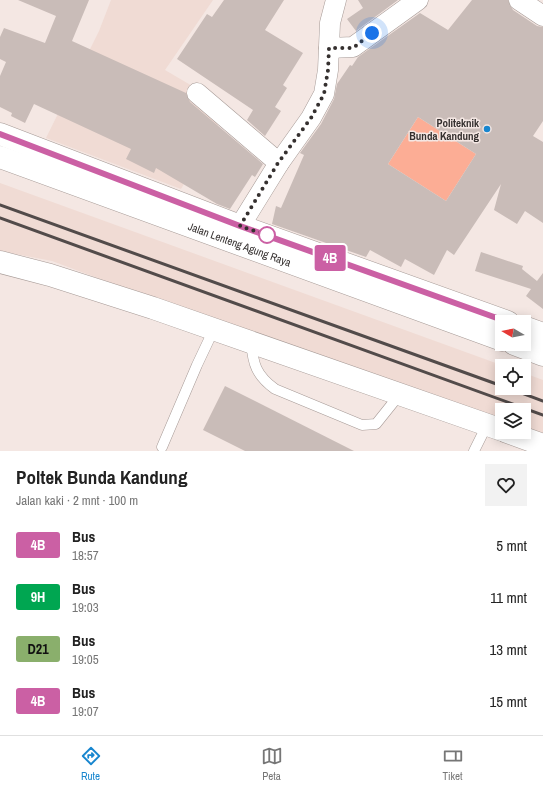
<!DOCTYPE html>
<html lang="id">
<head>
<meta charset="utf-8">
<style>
  :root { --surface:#fff; --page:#f2f2f2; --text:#222; --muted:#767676; --line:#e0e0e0; --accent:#1886cf }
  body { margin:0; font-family:"Archivo Narrow",sans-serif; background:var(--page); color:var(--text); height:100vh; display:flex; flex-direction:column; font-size:15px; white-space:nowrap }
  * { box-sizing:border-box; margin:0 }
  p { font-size:13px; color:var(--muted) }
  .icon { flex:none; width:22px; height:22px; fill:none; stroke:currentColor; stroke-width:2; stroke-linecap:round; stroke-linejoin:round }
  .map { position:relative; height:451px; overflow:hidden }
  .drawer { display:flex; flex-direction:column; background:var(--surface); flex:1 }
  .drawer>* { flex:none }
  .badge { padding:0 8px; border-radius:3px; font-size:14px; line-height:26px }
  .needle { width:26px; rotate:280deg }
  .tools { position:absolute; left:495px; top:315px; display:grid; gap:8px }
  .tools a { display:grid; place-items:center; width:36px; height:36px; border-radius:0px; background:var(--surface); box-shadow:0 2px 10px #0003; font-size:20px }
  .you { position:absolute; width:20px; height:20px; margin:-10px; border:3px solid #fff; border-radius:50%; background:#1a73e8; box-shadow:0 0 0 6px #1a73e833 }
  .map>.badge { position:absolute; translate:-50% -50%; box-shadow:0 0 0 2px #fff }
  .round { display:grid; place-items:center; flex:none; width:42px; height:42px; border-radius:0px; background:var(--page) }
  .head { display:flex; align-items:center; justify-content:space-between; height:68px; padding:0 16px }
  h1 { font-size:19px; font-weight:700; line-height:30px }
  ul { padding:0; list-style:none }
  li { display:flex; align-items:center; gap:12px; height:52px; padding:0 16px }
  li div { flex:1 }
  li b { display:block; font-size:15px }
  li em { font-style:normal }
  li .badge { min-width:44px; font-weight:700; text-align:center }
  .tab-bar { display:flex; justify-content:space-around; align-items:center; height:56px; border-top:1px solid var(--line); background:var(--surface); font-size:11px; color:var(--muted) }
  .tab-bar a { display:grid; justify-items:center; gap:2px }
  .tab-bar .selected { color:var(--accent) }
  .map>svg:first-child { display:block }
</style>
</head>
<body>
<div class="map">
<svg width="543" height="451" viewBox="0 0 543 451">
  <rect width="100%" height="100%" fill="#f4e7e3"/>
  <g fill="#f0dbd4">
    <path d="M111,0H213L165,70L228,107L181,189L46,138L99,31Z"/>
    <path d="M0,183L504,366H502V388H524V373L543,380V444L524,432V410H502V429L52,261L0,251Z"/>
  </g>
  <path fill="#fcad95" d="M418,117L476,154L446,201L388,164Z"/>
  <g fill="#c9bcb8" fill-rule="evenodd">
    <path d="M18,0H89L72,41L186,93L190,102L263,164L255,177L252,175L230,209L217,204L156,168L154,173L126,159L131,149L34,104L25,123L11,116L12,113L0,107V76L6,62L0,59V37L4,28L45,43L56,16Z"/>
    <path d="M224,0H284L265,30L303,53L283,85L287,88L275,107L281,111L265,136L247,120L253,110L177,59L207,14L212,17Z"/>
    <path d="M358,0H398L356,31L347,19L363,8Z"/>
    <path d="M472,0H508L513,10L537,26L543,27V121L533,136L543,142V223L525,211L517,224L494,210L501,184L454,255L447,250L434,275L405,259L401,267L370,250L366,257L272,224L276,206L281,208L304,155L300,153L321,124L334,99L337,84L350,65L352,66L358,57L420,13L448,30ZM418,117L476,154L446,201L388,164Z"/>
    <path d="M481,252L523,266L522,269L537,281L543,273V309L526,296L531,289L475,271Z"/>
    <path d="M225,386L354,451H245L203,430Z"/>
  </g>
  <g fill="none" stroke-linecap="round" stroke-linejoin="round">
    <g stroke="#a69a96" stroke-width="11">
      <g id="lane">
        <path d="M251,342C253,364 256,375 275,389L362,425L376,424L400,394"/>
        <path d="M162,447L197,365L214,329"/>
        <path d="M474,451L487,425"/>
      </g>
    </g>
    <g stroke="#a69a96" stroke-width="21">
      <g id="street">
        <path d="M519,0L543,16"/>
        <path d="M329,48L353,47L418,0"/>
        <path d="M197,93L279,163"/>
        <path d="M240,226L279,163L311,118L324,94L328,70L330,23L336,0"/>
      </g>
    </g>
    <g stroke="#a69a96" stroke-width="23">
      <g id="primary">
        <path d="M0,134L240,226L508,322"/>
        <path id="s1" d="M0,157L502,340"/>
        <path d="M0,262L50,275L153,308L502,430"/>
        <path d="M524,327L543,334"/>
        <path d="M514,344L543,355"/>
        <path d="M507,432L543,445"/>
      </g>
    </g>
    <use href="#lane" stroke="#fff" stroke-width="10"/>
    <use href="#street" stroke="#fff" stroke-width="20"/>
    <use href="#primary" stroke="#fff" stroke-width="22"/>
    <g stroke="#524b4a" stroke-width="3">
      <path d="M0,205L502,386"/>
      <path d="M0,218L543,415"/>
      <path d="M508,388L543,401"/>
    </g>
  </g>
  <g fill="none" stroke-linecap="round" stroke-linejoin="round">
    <g stroke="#fff" stroke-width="9">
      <path id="line" d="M0,134L240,226L508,322"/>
    </g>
    <use href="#line" stroke="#cb60a4" stroke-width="6"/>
    <path stroke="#35302f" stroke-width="4" stroke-dasharray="0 7.2" d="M267,235L240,226L278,163L311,118L324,94L328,70L329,48H353L372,33"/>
  </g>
  <circle fill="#1886cf" stroke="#f4e7e3" stroke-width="1.5" cx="487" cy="129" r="4"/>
  <circle fill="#fff" stroke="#cb60a4" stroke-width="2" cx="267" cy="235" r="8"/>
  <g text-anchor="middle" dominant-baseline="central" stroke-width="3" stroke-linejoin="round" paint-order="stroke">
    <g font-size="11" font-weight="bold" fill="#35302f" stroke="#f4e7e3" text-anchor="end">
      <text x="479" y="123">Politeknik<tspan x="479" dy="13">Bunda Kandung</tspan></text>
    </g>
    <g font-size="11" fill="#35302f" stroke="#f4e7e3">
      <text stroke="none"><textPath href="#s1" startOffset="255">Jalan Lenteng Agung Raya</textPath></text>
    </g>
  </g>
</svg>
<div class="tools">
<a><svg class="needle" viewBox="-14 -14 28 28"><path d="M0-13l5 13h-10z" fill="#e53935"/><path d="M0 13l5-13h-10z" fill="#767676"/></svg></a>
<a><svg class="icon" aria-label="locate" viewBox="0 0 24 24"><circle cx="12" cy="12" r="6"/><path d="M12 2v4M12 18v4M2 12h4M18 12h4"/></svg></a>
<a><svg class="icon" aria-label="layers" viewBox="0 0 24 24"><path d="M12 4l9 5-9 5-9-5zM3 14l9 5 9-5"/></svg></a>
</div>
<div class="you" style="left:372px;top:33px"></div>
<b class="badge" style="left:330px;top:258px;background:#cb60a4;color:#fff">4B</b>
</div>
<section class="drawer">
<div class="head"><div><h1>Poltek Bunda Kandung</h1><p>Jalan kaki · 2 mnt · 100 m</p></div><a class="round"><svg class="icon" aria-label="heart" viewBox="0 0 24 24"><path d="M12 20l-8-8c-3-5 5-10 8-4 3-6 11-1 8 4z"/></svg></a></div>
<ul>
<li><span class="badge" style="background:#cb60a4;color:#fff">4B</span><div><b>Bus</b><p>18:57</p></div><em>5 mnt</em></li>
<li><span class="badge" style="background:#00a651;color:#fff">9H</span><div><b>Bus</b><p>19:03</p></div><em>11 mnt</em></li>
<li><span class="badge" style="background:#8aaf6c;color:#111">D21</span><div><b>Bus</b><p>19:05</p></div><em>13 mnt</em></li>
<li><span class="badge" style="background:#cb60a4;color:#fff">4B</span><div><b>Bus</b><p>19:07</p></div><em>15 mnt</em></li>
</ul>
</section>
<nav class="tab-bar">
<a class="selected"><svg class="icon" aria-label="directions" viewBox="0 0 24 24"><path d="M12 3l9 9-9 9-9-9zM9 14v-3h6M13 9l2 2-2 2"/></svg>Rute</a>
<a><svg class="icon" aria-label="map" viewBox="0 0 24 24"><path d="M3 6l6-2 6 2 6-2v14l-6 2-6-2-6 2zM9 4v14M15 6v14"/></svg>Peta</a>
<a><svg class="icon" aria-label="tickets" viewBox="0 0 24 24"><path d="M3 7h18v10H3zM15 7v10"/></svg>Tiket</a>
</nav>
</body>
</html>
